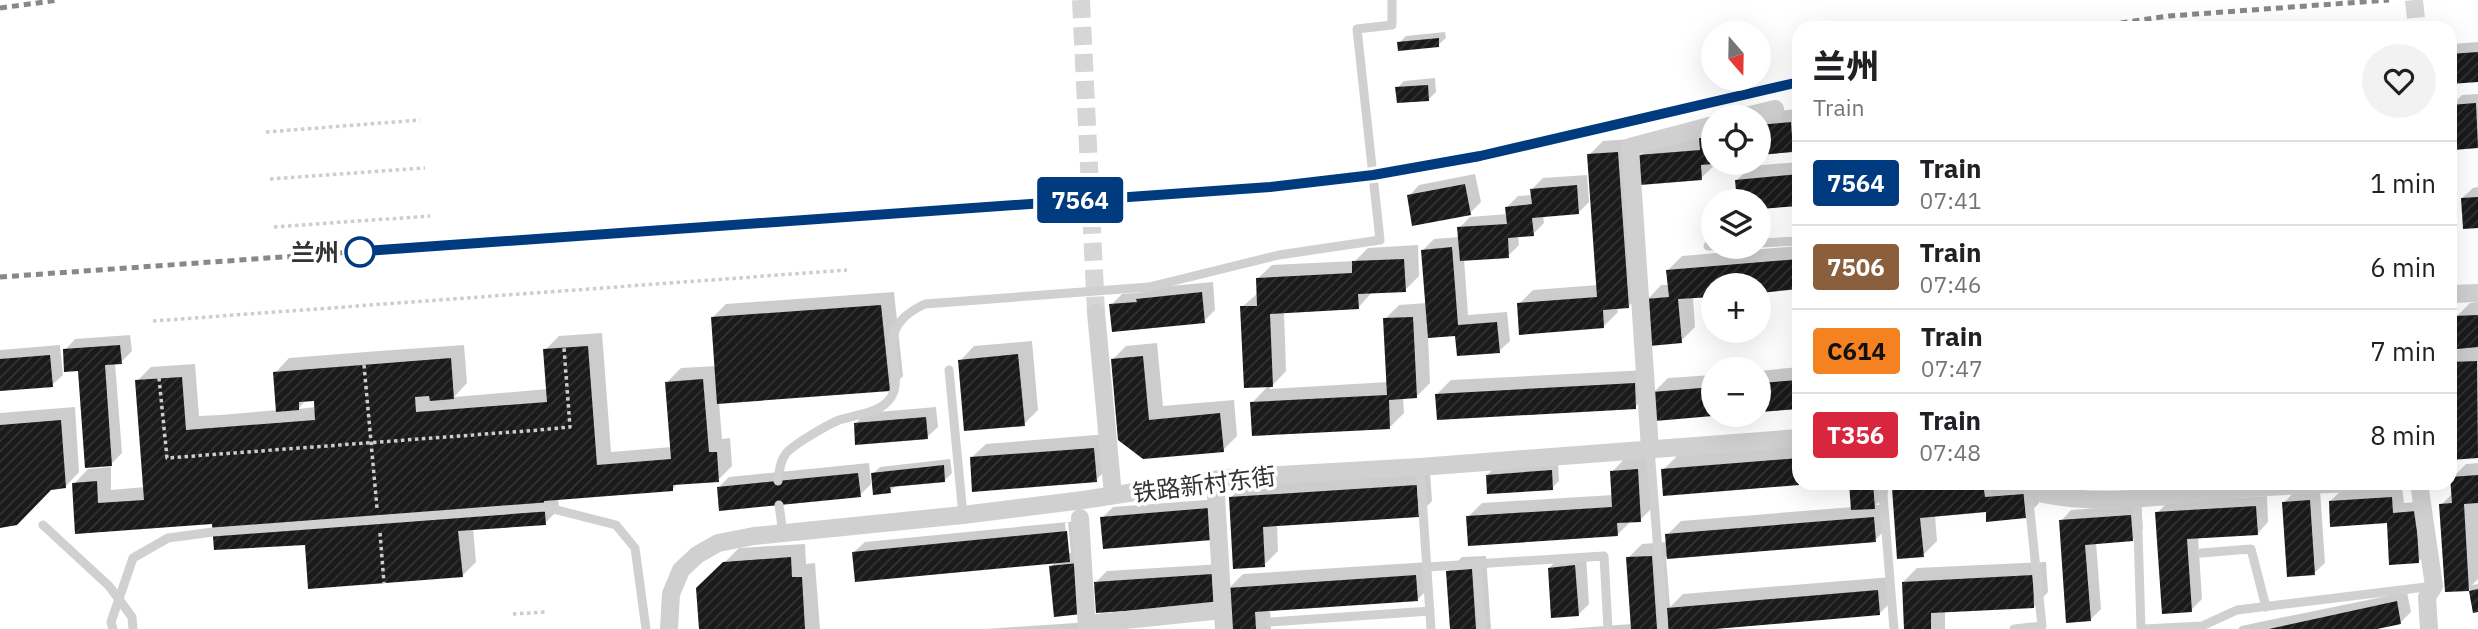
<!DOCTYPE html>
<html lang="en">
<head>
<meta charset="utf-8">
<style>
  :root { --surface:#fff; --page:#f2f2f2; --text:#202124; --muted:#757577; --line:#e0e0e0 }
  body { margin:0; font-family:"IBM Plex Sans","Noto Sans SC",sans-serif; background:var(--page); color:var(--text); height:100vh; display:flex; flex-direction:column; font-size:26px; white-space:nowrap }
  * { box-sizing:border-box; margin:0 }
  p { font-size:23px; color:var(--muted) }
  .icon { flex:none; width:38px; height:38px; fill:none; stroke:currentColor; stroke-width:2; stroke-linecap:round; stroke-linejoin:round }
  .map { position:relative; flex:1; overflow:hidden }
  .panel { position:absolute; left:1792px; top:21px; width:665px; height:469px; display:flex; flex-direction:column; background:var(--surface); border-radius:21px; box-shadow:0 7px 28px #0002 }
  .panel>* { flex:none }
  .badge { padding:0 14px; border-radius:5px; font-size:24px; line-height:46px }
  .needle { width:46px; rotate:160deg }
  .controls { position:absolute; left:1701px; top:21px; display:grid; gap:14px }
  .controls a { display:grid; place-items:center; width:70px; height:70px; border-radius:50%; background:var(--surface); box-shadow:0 7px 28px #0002; font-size:35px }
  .map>.badge { position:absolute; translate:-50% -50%; box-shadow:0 0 0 4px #fff }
  .round { display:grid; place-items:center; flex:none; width:74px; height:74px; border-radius:37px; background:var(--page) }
  .summary { display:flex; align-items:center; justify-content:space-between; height:119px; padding:0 21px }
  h1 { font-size:33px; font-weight:800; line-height:52px }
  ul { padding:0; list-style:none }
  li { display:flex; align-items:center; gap:21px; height:84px; padding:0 21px; border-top:2px solid var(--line) }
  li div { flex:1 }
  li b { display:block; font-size:26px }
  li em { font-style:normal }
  li .badge { min-width:77px; font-weight:700; text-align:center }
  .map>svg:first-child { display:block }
</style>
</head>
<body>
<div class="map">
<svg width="2478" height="629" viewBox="0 0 2478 629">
  <defs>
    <pattern id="building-hatch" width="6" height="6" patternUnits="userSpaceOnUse" patternTransform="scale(1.75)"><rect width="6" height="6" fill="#1a1a1a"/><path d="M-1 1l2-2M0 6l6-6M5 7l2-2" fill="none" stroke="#333"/></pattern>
  </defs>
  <rect width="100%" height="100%" fill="#fff"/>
  <g fill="#0003" fill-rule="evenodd">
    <path d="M1445,32L1446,38L1438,45L1399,43L1406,36Z"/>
    <path d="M2478,42V80L2450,82V47L2452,44Z"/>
    <path d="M1435,78L1436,92L1429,99L1397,88L1404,81Z"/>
    <path d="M2478,94V146L2454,148L2451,106L2462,95Z"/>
    <path d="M1799,109V144L1793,150L1759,153V118L1764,112Z"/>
    <path d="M1713,126V163L1716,164L1701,178L1640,156L1654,142L1701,138Z"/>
    <path d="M1631,139L1642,292L1628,307H1617L1618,312L1603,327L1519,304L1533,290L1598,285L1589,155L1603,141Z"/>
    <path d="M1799,162V204L1759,207V201H1739L1737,180L1751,166Z"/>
    <path d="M1475,174L1481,202L1470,213L1409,196L1419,185Z"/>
    <path d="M1587,175L1589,202L1578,213L1543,215L1544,223L1533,234L1518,235L1519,245L1508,256L1464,259L1468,315L1507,312L1510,341L1499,351L1457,334L1428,336L1430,383L1416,397H1403L1404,413L1390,427L1252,403L1269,385L1242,307L1258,293L1257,279L1272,265L1355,261L1368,248L1418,245L1419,276L1405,290L1372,292L1358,308L1284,312L1286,371L1269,389L1388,382L1385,319L1399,305L1427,303L1423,250L1434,239L1460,237L1459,228L1470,217L1508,214L1507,207L1518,196L1533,195L1532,189L1543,178Z"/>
    <path d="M2478,187V226L2462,198L2473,188Z"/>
    <path d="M1799,246V288L1759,291V285H1713V295L1693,297L1695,327L1681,341L1647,300L1661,285H1669L1668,270L1682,256Z"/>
    <path d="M1213,282L1215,310L1204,321L1111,305L1122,294L1145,292L1149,288Z"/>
    <path d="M894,292L903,376L889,390L719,402L722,439L730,438L732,466L718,480L678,483L673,489L558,498L559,509L545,523L473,528L476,562L462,576L214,522L76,532L74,484L88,469L111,467V490L145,487L137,381L151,367L195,364L199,416L220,415L278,410L275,373L289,358L379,351L464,345L467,383L454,397L548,389L545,350L559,336L602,333L611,452L672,447L667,382L681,368L716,366L712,318L726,304ZM315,399L316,407L298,409L306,400Z"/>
    <path d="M2478,302V456L2450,458V351L2458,350L2456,317L2470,303Z"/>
    <path d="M130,335L132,351L121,362L115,363L122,453L111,464L80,369L65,350L75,339Z"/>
    <path d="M1032,341L1038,410L1024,424L960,361L974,346Z"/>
    <path d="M1157,343L1163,406L1234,400L1237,436L1223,450L1144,458L1112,360L1126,346Z"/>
    <path d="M60,345L63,375L52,385L0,389V350Z"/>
    <path d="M1799,367V407L1759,410V371Z"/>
    <path d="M1648,370L1649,393L1635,407L1437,394L1451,380Z"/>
    <path d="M1713,375V414L1656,419L1654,392L1668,378Z"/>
    <path d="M75,407L79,472L65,487L51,489L0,527V413Z"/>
    <path d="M936,407L938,427L927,437L855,424L866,413Z"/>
    <path d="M1108,434L1110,466L1096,480L971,458L986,444Z"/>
    <path d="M1799,446V483H1804L1664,494L1663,470L1677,456Z"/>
    <path d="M1651,456L1654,506L1640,520L1631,521L1617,535L1468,517L1482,503L1613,495L1612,472L1626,457Z"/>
    <path d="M950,459L952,473L945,480L897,485L890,491L873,474L880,467Z"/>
    <path d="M869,463L871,484L860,495L719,487L729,477Z"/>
    <path d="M2478,463V579L2472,585L2478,584V610L2474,611L2470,589L2447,591L2441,505L2453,493L2452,478L2466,464Z"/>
    <path d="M1558,464L1559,481L1552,488L1487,475L1494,468Z"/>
    <path d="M1430,472L1432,501L1418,515L1277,524L1278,551L1264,565L1230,498L1245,484Z"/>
    <path d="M1851,483H1887L1888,493L1876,505L1887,504L1889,526L1875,540L1666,557L1670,607L1683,594L1892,577L1894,599L1879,614L1694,629H1565L1632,624L1628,558L1642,544L1668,542L1667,535L1681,521L1853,507Z"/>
    <path d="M1899,483H2037L2039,503L2025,517L1987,510L1935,515L1937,541L1923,555L1894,489Z"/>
    <path d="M2402,487L2404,503L2426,501L2429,550L2419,561L2388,522L2330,501L2341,491Z"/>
    <path d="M2320,490L2325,563L2314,573L2284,503L2294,492Z"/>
    <path d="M2267,496L2268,522L2258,533L2198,537L2202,599L2191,610L2157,513L2168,502Z"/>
    <path d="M1219,499L1222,527L1102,518L1113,507Z"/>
    <path d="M2141,505L2143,529L2132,540L2096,542L2101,609L2090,620L2061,521L2071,510Z"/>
    <path d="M1078,521L1092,602L1051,567L1056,561L854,552L865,542ZM1068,522L1071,553H1068L1065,523Z"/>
    <path d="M805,544L806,564L815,563L820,629H701L698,589L739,548Z"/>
    <path d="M1486,556L1491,629H1452L1448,571L1462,557Z"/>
    <path d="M1586,556L1589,604L1578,615L1549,568L1560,557Z"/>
    <path d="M1429,562L1431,586L1417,600L1270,609L1271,629H1232L1229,588L1243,574Z"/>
    <path d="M2046,562L2048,592L2034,607L1945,611V629H1906L1903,582L1917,568Z"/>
    <path d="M1222,564L1224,593L1096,582L1107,571Z"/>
    <path d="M2407,592L2411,612L2400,623L2369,629H2238L2241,626Z"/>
    <path d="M1090,622V629H985Z"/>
  </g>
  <g fill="url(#building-hatch)">
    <path d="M1439,38V47L1398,51L1397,42Z"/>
    <path d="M2478,52V82L2450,84V54Z"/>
    <path d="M1428,85L1429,101L1397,103L1395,87Z"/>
    <path d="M2476,103L2478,148L2453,150L2450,105Z"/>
    <path d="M1791,122L1793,152L1759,155V125Z"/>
    <path d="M1713,137V164L1701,165L1702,180L1640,185L1638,155L1700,150L1699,138Z"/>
    <path d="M1618,152L1629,308L1603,310L1604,328L1519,335L1517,303L1597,297L1587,154Z"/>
    <path d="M1799,174V206L1759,209V201H1737L1735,180Z"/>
    <path d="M1465,184L1471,215L1412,226L1407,195Z"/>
    <path d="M1577,185L1579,214L1532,218L1534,236L1508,238L1509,258L1460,261L1457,227L1507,224L1505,207L1532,204L1530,189Z"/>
    <path d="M2478,197V228L2463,229L2461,198Z"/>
    <path d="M1452,247L1458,325L1497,322L1500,353L1457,356L1455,336L1428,338L1421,250Z"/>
    <path d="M1404,259L1406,292L1358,294L1359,309L1270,314L1273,387L1244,388L1240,306H1257L1256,278L1352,273V261Z"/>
    <path d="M1799,259V289L1759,293V285H1713V297L1678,299L1682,343L1649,346L1645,299L1669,297L1666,270Z"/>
    <path d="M1202,292L1205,323L1112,332L1109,304L1137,302L1136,299Z"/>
    <path d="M881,305L890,391L717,404L711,317Z"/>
    <path d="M2478,315V347L2457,349L2454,316Z"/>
    <path d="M1413,317L1417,398L1389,400L1390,429L1252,436L1250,402L1387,395L1383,318Z"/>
    <path d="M120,345L122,364L105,365L112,466L85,468L78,371L64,372L63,349Z"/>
    <path d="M588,346L597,465L671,459L665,382L703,379L709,452H717L719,482L673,485V491L544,501L546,525L458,531L463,577L308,589L305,545L214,550L212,524L75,534L72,483L97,481L98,503L144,500L135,380L182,377L186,430L315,420L314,401L299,402V410L276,412L273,372L451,358L454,399L430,401L429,396L415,397L416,412L547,402L543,349Z"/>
    <path d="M1018,354L1025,426L964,431L958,360Z"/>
    <path d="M50,355L53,387L0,391V359Z"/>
    <path d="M1143,356L1149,420L1220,413L1224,452L1143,459L1118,440L1111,359Z"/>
    <path d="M2477,361L2478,458L2450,460V362Z"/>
    <path d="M1799,380V409L1759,412V383Z"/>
    <path d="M1635,383L1636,409L1437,420L1435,394Z"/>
    <path d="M1713,387V416L1655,421L1652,392Z"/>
    <path d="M926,417L928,439L855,445L854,423Z"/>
    <path d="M61,420L66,488L51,490L17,525L0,528V425Z"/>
    <path d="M1094,448L1097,482L972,492L970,457Z"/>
    <path d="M1799,458V485L1663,496L1661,469Z"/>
    <path d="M944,465L945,482L890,487L891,493L873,495L871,473Z"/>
    <path d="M1638,469L1641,522L1617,523L1618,536L1468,546L1466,516L1612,507L1610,471Z"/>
    <path d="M1552,470L1553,490L1487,494L1486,475Z"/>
    <path d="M858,473L861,497L719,511L717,487Z"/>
    <path d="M2478,475V503L2464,504L2469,591L2445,592L2439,504L2452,503L2450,477Z"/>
    <path d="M1849,483H1873L1875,509L1851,510Z"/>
    <path d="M1956,483H1983L1985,497L2024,494L2026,518L1986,522V512L1920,518L1924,557L1897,559L1892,488Z"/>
    <path d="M1417,485L1419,517L1263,527L1265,567L1233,569L1229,497Z"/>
    <path d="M2392,497L2393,513L2416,511L2419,563L2389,565L2387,523L2330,527L2329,501Z"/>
    <path d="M2310,500L2315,575L2287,577L2282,502Z"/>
    <path d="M2256,506L2258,535L2187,539L2192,612L2162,614L2155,512Z"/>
    <path d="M1209,508L1212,540L1103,549L1100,517Z"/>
    <path d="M2131,515L2133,541L2085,545L2091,621L2066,623L2059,520Z"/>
    <path d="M1874,517L1876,542L1667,559L1665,534Z"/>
    <path d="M1067,531L1070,562L855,582L852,552Z"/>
    <path d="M1652,556L1657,629H1631L1626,557Z"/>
    <path d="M791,557L792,577H802L805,629H699L696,588L723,562Z"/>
    <path d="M1078,563L1082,614L1054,617L1049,566Z"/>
    <path d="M1575,565L1579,616L1551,618L1548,568Z"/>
    <path d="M1472,569L1476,629H1450L1446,571Z"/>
    <path d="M1212,574L1214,605L1096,613L1094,582Z"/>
    <path d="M1416,575L1418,601L1255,612L1256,629H1230L1227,588Z"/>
    <path d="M2033,575L2034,608L1931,613V629H1904L1902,582Z"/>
    <path d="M2478,589V612L2473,613L2469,591Z"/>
    <path d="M1878,590L1880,615L1715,629H1668L1667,608Z"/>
    <path d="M2397,601L2401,624L2377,629H2269Z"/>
  </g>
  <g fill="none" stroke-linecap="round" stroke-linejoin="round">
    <g stroke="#d6d6d6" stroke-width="18" stroke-dasharray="18 9" stroke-linecap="butt">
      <path d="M1081,0L1096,313"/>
      <path d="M2414,0L2417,28"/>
    </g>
    <g stroke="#cdcdcd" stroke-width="3.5" stroke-dasharray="3.5 3.5" stroke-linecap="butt">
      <path d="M266,132L420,120"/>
      <path d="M270,179L425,168"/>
      <path d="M274,227L430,216"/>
      <path d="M153,321L847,270"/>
      <path d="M364,365L377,508"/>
      <path d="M159,378L167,458L539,430L570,427L564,348"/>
      <path d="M380,533L384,583"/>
      <path d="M513,614L546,612"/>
    </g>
    <g stroke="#d0d0d0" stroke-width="9">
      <path d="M1759,243L1799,241"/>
      <path d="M1708,246H1713"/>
      <path d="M949,370L963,515"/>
      <path d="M1650,449L1664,629"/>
      <path d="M1420,467L1431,629"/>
      <path d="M778,481C779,472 780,462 785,455C790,446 829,424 839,420C854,415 873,414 885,404C916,379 861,333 925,304L1149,287L1279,255L1380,240L1357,29L1392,25V0"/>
      <path d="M1882,483L1894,629"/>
      <path d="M2060,483L2061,498"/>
      <path d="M2137,499L2141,629"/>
      <path d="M779,505L783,533"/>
      <path d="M43,525L109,586L132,617L133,629"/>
      <path d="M2201,553L2251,549L2266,607"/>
      <path d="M1477,563L1482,629"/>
      <path d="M1427,567L1604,556L1608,629"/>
      <path d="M1270,622L1430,611"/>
      <path d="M2014,629L2042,626L2027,483"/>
      <path d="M2144,629L2202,626L2237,610L2434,586"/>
    </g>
    <g stroke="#d0d0d0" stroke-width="18">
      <path d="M1742,117L1775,109"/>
      <path d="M2450,294L2478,293"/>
      <path d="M1096,313L1113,495"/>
      <path d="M1650,449L1630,147L1713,125"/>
      <path d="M1215,480L1224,629"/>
      <path d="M2034,483L2043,494C2106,507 2171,495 2235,489C2274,486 2313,485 2352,483"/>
      <path d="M2419,483L2434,586L2427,597L2429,629"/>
      <path d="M1080,518L1087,629"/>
      <path d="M1087,624L1222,610"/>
      <path d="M669,629L671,594L681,570L697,555L718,543L754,536L963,515L1083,500L1226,478L1420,467L1799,438"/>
    </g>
    <g stroke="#888" stroke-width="5" stroke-dasharray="7 5" stroke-linecap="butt">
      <path d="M0,8L59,0"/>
      <path d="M2085,28L2169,16L2389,0"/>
      <path d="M0,277L1270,187L1373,175L1480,156L1799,82"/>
    </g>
    <path stroke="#d0d0d0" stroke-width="9" d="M113,629L111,622L133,558L168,538L213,532L545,507L616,525L635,548L646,629"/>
  </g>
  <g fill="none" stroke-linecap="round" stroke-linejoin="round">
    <g stroke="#fff" stroke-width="16">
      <path id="line" d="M351,252L1270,187L1373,175L1480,156L1799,82"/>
    </g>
    <use href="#line" stroke="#003b80" stroke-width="10"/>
  </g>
  <circle fill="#fff" stroke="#003b80" stroke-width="3.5" cx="360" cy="252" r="14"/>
  <g text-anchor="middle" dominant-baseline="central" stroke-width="7" stroke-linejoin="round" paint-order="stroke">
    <g font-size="24" font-weight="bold" fill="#333" stroke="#fff" text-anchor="end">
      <text x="339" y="252">兰州</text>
    </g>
    <g font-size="24" fill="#333" stroke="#fff">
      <text transform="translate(1204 484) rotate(-7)">铁路新村东街</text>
    </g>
  </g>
</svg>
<div class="controls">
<a><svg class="needle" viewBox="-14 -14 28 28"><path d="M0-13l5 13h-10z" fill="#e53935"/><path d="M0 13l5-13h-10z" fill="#757577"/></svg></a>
<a><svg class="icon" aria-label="locate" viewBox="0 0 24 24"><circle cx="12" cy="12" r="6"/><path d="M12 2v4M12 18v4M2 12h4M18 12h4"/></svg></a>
<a><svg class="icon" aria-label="layers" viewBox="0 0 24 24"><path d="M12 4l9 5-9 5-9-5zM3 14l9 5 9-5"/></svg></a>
<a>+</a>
<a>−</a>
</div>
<b class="badge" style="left:1080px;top:200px;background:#003b80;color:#fff">7564</b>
<section class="panel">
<div class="summary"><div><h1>兰州</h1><p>Train</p></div><a class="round"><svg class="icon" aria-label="heart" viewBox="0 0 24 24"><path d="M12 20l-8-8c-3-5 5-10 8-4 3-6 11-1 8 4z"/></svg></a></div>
<ul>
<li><span class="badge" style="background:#003b80;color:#fff">7564</span><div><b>Train</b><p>07:41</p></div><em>1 min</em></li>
<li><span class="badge" style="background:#8b5e3c;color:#fff">7506</span><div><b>Train</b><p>07:46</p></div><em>6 min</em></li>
<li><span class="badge" style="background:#f58220;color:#111">C614</span><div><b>Train</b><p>07:47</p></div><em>7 min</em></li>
<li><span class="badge" style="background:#d7263d;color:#fff">T356</span><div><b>Train</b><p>07:48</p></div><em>8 min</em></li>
</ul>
</section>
</div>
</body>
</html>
